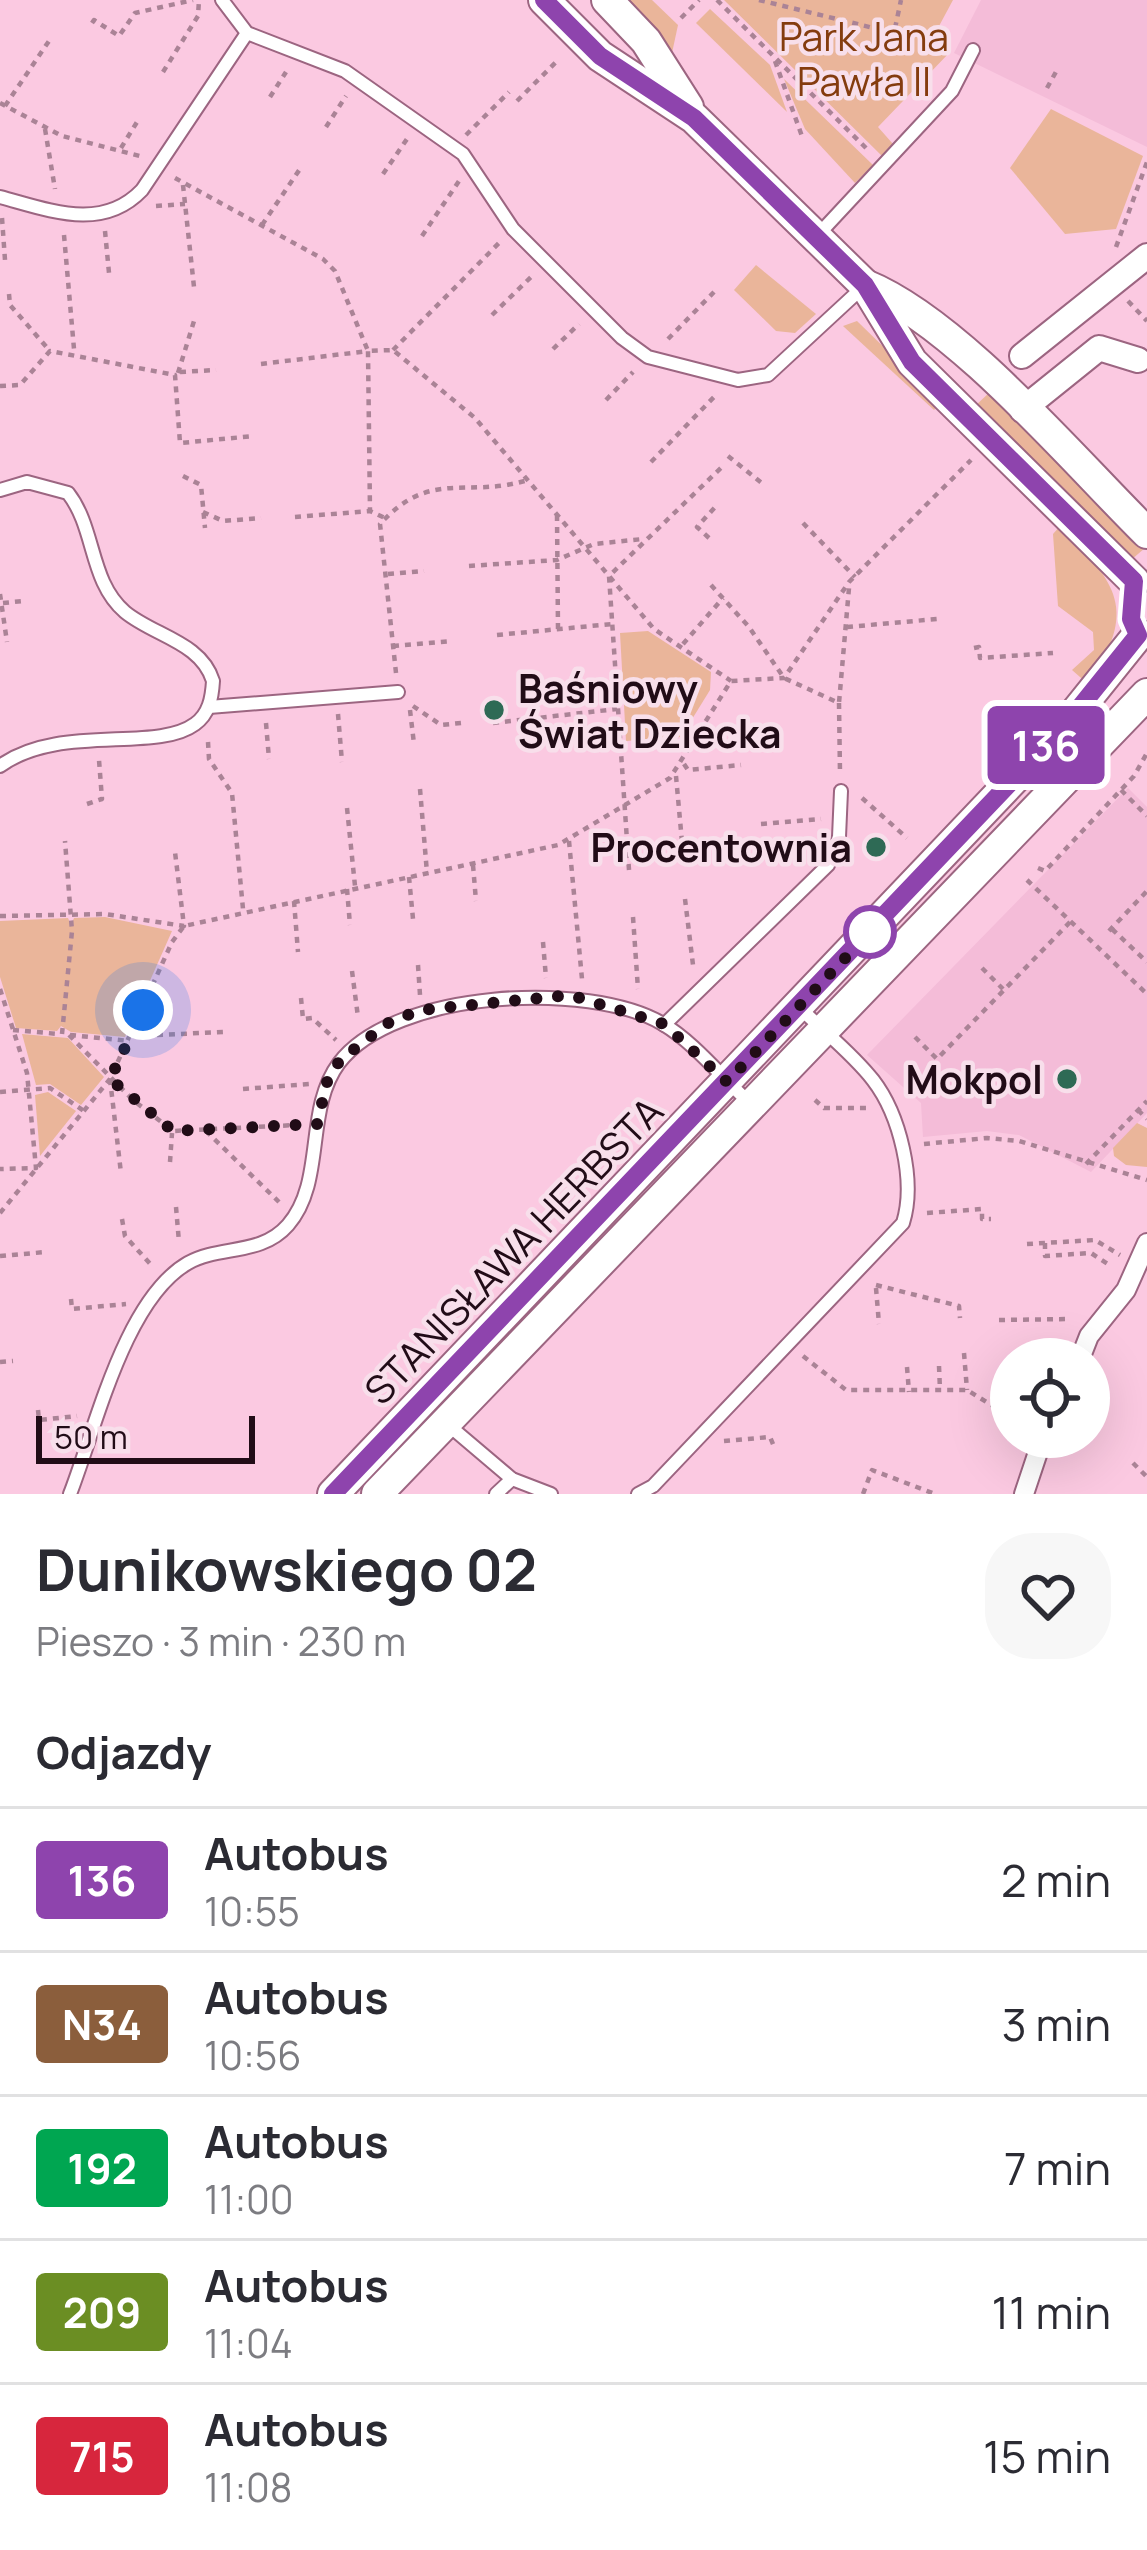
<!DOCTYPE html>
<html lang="pl">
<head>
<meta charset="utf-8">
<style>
  :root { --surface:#fff; --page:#f7f7f7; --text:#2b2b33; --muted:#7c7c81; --line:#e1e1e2 }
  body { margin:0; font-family:Manrope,sans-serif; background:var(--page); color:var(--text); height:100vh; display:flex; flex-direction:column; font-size:45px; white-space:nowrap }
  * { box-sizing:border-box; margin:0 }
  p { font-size:39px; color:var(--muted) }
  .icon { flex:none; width:66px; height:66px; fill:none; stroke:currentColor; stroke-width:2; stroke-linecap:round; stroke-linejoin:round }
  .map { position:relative; height:1494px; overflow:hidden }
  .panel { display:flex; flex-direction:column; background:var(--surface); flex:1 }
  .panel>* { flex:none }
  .badge { padding:0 24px; border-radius:9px; font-size:42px; line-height:78px }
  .tools { position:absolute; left:990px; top:1338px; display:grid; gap:24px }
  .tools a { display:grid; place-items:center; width:120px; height:120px; border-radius:50%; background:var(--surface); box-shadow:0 12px 48px #0002; font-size:60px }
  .scale { position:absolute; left:36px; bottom:30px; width:219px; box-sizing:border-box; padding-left:12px; border:6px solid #210c17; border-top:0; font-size:33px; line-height:42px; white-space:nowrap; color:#210c17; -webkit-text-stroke:9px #f8dfeb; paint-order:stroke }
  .you { position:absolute; width:60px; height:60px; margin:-30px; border:9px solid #fff; border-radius:50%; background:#1a73e8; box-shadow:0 0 0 18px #1a73e833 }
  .map>.badge { position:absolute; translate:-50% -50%; box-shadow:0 0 0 6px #fff }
  h2 { padding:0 36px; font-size:45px; line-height:108px }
  .round { display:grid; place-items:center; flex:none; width:126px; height:126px; border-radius:48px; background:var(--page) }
  .overview { display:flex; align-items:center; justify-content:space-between; height:204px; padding:0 36px }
  h1 { font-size:57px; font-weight:700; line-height:90px }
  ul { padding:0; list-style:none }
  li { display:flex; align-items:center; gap:36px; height:144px; padding:0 36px; border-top:3px solid var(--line) }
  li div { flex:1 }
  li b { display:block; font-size:45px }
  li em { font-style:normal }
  li .badge { min-width:132px; font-weight:700; text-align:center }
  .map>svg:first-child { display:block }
</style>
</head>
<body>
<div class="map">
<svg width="1147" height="1494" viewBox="0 0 1147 1494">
  <rect width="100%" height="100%" fill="#fbc9e1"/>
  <g fill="#f4bcd8">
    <path d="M981,0H1147V147L954,53Z"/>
    <path d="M1128,788L1147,807V1113L1091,1172L1019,1135L987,1131L923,1137L921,1103L867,1055Z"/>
  </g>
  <g fill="#eab59a">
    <path d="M626,0H652L678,25L672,53L622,4Z"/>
    <path d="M724,0H953L931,41L950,52L878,127L893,144L882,156Z"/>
    <path d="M710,9L770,65L787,112L696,23Z"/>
    <path d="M784,79L873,165L855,183L805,129Z"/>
    <path d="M1051,109L1143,156L1116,229L1065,234L1010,168Z"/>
    <path d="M756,265L816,314L795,333L776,331L734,290Z"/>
    <path d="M857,321L941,403L934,410L843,326Z"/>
    <path d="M991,391L1145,546V548L1131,560L974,407Z"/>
    <path d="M1061,525C1117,585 1139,609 1088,684L1072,670L1094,650L1093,632L1058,606L1053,534Z"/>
    <path d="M648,631L711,672L710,690L681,737L626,741L620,633Z"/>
    <path d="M105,917L172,931L125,1037L71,1032L61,1026L57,1031L16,1028L0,977V921L68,918L71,925L74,918Z"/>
    <path d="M22,1034L68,1038L104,1077L81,1105L50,1084L36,1085Z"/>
    <path d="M48,1092L76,1111L40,1156L35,1095Z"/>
    <path d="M1137,1123L1147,1128V1167L1126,1165L1114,1156L1113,1148Z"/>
  </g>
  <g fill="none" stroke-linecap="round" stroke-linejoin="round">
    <g stroke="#9c6581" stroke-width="16">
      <g id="service">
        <path d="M222,0L247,33L345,71L463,154L513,229L622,338L648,357L738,380L768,375L862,288"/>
        <path d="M0,197C49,210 102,232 142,190L247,33"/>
        <path d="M817,236L952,91L973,50"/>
        <path d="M0,490L27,482L68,493C96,529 89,581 125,612C154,636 201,642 213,681C212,698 209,714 195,724C156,753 59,723 0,766"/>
        <path d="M209,707L398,692"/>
        <path d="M664,1025L828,865L839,837L841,791"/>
        <path d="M446,1423L512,1479L551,1494"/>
        <path d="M70,1494C96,1427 125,1299 188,1263C220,1245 261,1256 288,1225C326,1181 304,1110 339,1063C394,990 589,980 663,1024C695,1043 723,1079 751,1104"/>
        <path d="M496,1494L512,1479"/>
        <path d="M638,1494L653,1486L903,1223C916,1181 900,1115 873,1080C852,1053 823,1031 799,1007"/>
      </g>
    </g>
    <g stroke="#9c6581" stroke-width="22">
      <g id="pedestrian">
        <path d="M1080,1359L1089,1336L1126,1290L1147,1243"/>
        <path d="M1024,1494L1043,1437"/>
      </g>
    </g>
    <g stroke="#9c6581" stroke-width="28">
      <g id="minor">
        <path d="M1022,356L1147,256"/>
        <path d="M1022,410L1099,348L1138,360"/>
      </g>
    </g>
    <g stroke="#9c6581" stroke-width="34">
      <g id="tertiary">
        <path d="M544,0L600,56L694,118L816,237L865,285L912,362L1134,581"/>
        <path d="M607,0L646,41L688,107"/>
        <path d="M865,285C957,322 1073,460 1147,533"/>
        <path d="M333,1494L1068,722L1138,635"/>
        <path d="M377,1494L1147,694"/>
      </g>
    </g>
    <g stroke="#aa8396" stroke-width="4.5" stroke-dasharray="6 6" stroke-linecap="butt">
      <path d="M717,0L867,149"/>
      <path d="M759,0L894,33L901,0"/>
      <path d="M681,18L699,0"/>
      <path d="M92,23L94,20L119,36L135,13L193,0"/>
      <path d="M775,61L803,139"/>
      <path d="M163,72L198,16L199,0"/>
      <path d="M1047,88L1057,70"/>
      <path d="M270,97L286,72"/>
      <path d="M517,101L557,61"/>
      <path d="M0,103L62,136L140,156"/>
      <path d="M5,106L51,38"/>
      <path d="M326,127L346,96"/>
      <path d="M45,129L55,189"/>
      <path d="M466,135L509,92"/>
      <path d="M121,148L137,122"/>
      <path d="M383,174L407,139"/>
      <path d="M175,178L323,259L335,271L368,351L393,350L475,418L654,629L731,681"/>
      <path d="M183,185L194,287"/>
      <path d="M156,206L185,204"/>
      <path d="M2,218L5,260"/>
      <path d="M262,225L302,166"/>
      <path d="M105,231L109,273"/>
      <path d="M64,235L74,349"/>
      <path d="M422,236L459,181"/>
      <path d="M1116,247L1147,162"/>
      <path d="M9,294L10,305L50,351"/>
      <path d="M1128,301L1147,321"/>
      <path d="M492,315L531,277"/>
      <path d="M668,339L714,292"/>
      <path d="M553,349L579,324"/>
      <path d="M393,350L499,243"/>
      <path d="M261,364L368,351L370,511"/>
      <path d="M180,372L216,370"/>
      <path d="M178,373L194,321"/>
      <path d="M0,386L20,385L50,351L175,375L180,443L254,436"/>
      <path d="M606,400L633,372"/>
      <path d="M728,456L763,484"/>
      <path d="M651,462L714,397"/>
      <path d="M183,476L201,485L205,528"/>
      <path d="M203,512L223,521L261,518"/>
      <path d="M557,515L558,629"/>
      <path d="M295,517L370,511L385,518"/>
      <path d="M803,523L855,577"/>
      <path d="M709,538L697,527L717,505"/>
      <path d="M469,566L557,560L594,544L643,539"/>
      <path d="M388,574L424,571"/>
      <path d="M711,585L749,627L784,678L839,703L849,588"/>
      <path d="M0,594L7,642"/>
      <path d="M3,603L23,601"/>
      <path d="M847,627L937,619"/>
      <path d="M497,635L612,624"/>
      <path d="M683,644L723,598"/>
      <path d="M393,646L452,641"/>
      <path d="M974,648L979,647L980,658L1053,653"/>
      <path d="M396,673L380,524C431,468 466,499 528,480"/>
      <path d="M839,703L840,773"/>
      <path d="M413,706L441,725L461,723"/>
      <path d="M410,710L414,744"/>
      <path d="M338,714L342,762"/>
      <path d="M266,723L269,759"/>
      <path d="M493,723L617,709"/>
      <path d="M208,742L209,759L232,793L243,909"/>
      <path d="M684,764L688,770L741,765"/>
      <path d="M676,776L683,853"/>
      <path d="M420,789L427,873"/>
      <path d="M1121,790L1147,816"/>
      <path d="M862,798L907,838"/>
      <path d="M87,804L102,799L99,760"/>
      <path d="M347,808L355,886"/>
      <path d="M761,824L821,819"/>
      <path d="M569,841L582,979"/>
      <path d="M473,865L476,901"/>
      <path d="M1038,868L1045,871L1134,776L1147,753"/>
      <path d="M629,870L609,576L725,464"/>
      <path d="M409,877L413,919"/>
      <path d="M1027,880L1147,994"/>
      <path d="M347,889L350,925"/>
      <path d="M685,899L693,965"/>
      <path d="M294,901L298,952"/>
      <path d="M0,916L105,914L184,926L175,852"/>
      <path d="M633,917L638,989"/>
      <path d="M1112,929L1147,962"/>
      <path d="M1109,931L1147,891"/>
      <path d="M543,942L546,978"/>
      <path d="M418,965L420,995"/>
      <path d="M982,968L1003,989"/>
      <path d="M352,971L358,1017"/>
      <path d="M0,989L27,1073L36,1168L0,1169"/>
      <path d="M301,998L303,1019L312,1018L336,1040"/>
      <path d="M13,1030L59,1034"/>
      <path d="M62,1034L72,931L65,841"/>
      <path d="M69,1035L133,1100L173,1131L296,1125"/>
      <path d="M70,1035L130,1041"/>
      <path d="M133,1036L224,1032"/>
      <path d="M915,1037L937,1059L1071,921"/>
      <path d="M110,1079L121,1173"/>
      <path d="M243,1089L309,1084"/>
      <path d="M0,1092L50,1088L84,1111"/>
      <path d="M815,1100L824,1108H869"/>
      <path d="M1138,1110L1147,1119"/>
      <path d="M206,1131L279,1202"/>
      <path d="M924,1144L987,1138L1019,1141L1147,1180"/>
      <path d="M170,1162L172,1133"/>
      <path d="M1086,1164L1147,1101"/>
      <path d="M176,1207L179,1242"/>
      <path d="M0,1213L110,1079L172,942L184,926L558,845L670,778L731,681L784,678L849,582L971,460"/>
      <path d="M927,1213L982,1209V1219H991"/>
      <path d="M122,1219L125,1236L153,1267"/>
      <path d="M1045,1243V1256L1091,1253L1111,1266"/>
      <path d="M1027,1244L1095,1240L1120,1255"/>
      <path d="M0,1256L46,1252"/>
      <path d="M876,1285L959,1306L960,1318"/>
      <path d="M876,1288L879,1324"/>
      <path d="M71,1299L72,1309L126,1304"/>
      <path d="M999,1320L1070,1319"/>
      <path d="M964,1353L967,1390"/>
      <path d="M803,1356L846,1390H967L1011,1417"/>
      <path d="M0,1362L13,1361"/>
      <path d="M939,1366L940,1390"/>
      <path d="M907,1367L909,1392"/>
      <path d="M38,1410L39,1420L77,1416"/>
      <path d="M724,1441L770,1437L775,1449"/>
      <path d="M1133,1463L1147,1477"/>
      <path d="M863,1494L872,1470L935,1494"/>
    </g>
    <use href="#service" stroke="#fff" stroke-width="12"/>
    <use href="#pedestrian" stroke="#fff" stroke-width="18"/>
    <use href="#minor" stroke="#fff" stroke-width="24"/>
    <use href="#tertiary" stroke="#fff" stroke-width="30"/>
  </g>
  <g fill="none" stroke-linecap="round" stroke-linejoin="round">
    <g stroke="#fff" stroke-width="27">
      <path id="line" d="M333,1494L1068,722L1138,635L1131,619L1134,581L912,362L865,285L816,237L694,118L600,56L544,0"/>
    </g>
    <use href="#line" stroke="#8e44ad" stroke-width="18"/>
    <path stroke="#210c17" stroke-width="12" stroke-dasharray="0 21.6" d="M143,1010L110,1079L173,1131L317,1124L327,1082L340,1060L391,1021L422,1010L570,995L664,1024L727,1082L870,932"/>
  </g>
  <g fill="#2e6a55" stroke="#f8dfeb" stroke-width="4.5">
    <circle cx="494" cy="710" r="12"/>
    <circle cx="876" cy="847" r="12"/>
    <circle cx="1067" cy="1079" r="12"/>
  </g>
  <circle fill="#fff" stroke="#8e44ad" stroke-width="6" cx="870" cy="932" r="24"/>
  <g text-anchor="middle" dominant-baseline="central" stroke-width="9" stroke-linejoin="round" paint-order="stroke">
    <g font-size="39" fill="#843c0e" stroke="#f8dfeb">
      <text x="864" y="36">Park Jana<tspan x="864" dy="45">Pawła II</tspan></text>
    </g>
    <g font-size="39" font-weight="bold" fill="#210c17" stroke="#f8dfeb" text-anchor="end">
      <text x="518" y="688" text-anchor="start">Baśniowy<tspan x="518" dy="45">Świat Dziecka</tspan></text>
      <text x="852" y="847">Procentownia</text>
      <text x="1043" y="1079">Mokpol</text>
    </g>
    <g font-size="39" fill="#210c17" stroke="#f8dfeb">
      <text transform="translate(513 1250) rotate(-46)">STANISŁAWA HERBSTA</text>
    </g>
  </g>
</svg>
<div class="tools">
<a><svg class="icon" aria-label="locate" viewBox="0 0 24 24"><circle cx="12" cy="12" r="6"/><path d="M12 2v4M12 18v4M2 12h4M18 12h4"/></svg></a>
</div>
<div class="scale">50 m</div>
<div class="you" style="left:143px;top:1010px"></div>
<b class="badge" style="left:1046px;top:745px;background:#8e44ad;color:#fff">136</b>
</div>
<section class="panel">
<div class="overview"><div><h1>Dunikowskiego 02</h1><p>Pieszo · 3 min · 230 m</p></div><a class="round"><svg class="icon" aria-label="heart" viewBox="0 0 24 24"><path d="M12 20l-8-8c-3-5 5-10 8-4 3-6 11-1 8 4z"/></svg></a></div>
<h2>Odjazdy</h2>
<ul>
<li><span class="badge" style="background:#8e44ad;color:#fff">136</span><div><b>Autobus</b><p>10:55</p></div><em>2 min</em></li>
<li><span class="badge" style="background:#8b5e3c;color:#fff">N34</span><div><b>Autobus</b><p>10:56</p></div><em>3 min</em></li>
<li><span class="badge" style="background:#00a651;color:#fff">192</span><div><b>Autobus</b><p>11:00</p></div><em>7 min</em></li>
<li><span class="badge" style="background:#6b8e23;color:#fff">209</span><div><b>Autobus</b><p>11:04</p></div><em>11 min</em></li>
<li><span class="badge" style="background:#d7263d;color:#fff">715</span><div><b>Autobus</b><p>11:08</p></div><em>15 min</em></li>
</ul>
</section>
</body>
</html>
